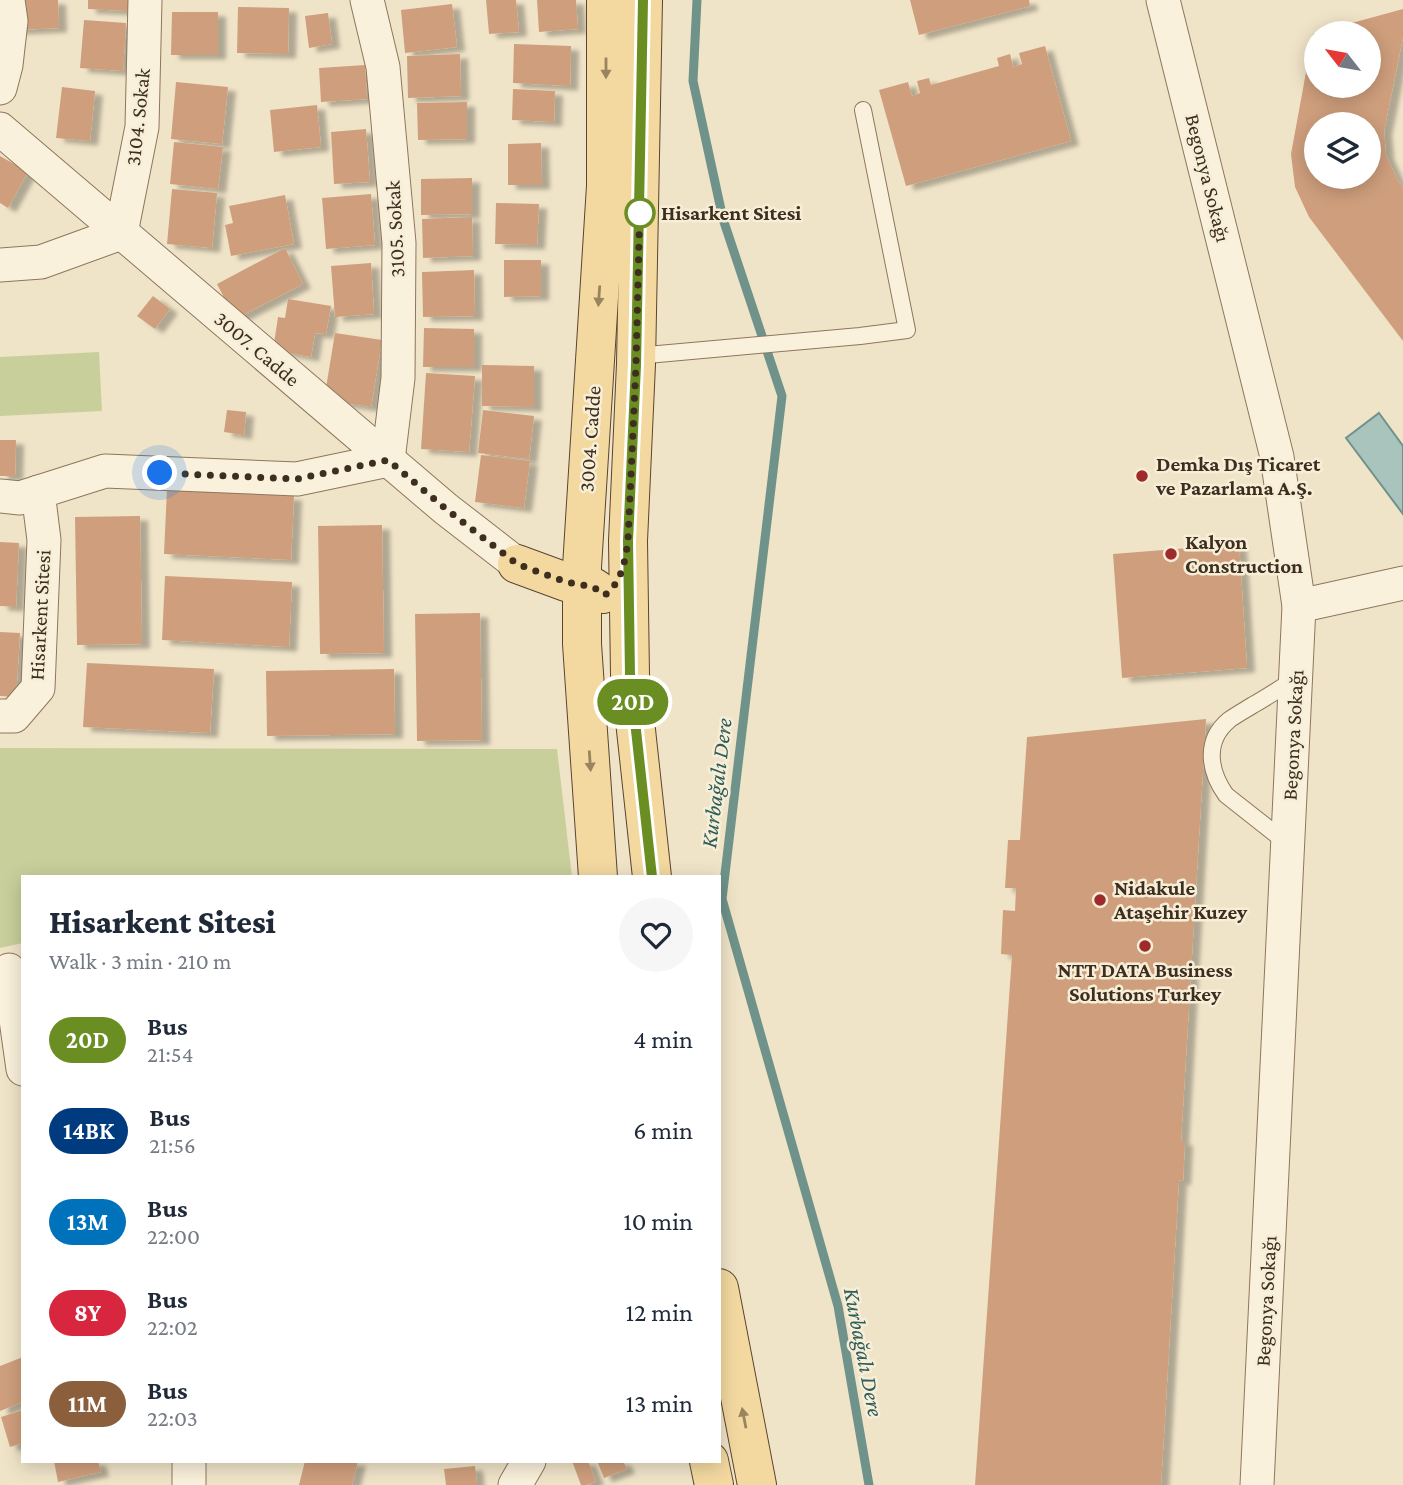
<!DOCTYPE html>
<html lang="en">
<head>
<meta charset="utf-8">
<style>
  :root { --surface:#fff; --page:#f6f6f7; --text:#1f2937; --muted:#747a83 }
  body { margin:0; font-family:"Crimson Pro",serif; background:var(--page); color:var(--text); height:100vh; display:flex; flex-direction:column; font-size:26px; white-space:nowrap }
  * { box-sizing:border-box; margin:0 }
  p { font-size:23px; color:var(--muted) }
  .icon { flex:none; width:38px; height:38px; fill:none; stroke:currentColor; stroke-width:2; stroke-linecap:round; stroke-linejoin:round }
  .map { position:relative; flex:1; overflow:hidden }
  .drawer { position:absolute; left:21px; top:875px; width:700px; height:588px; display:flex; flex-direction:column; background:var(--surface); border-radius:0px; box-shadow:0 4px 18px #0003 }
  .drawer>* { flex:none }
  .badge { padding:0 14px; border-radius:23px; font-size:24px; line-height:46px }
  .needle { width:46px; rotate:301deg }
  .controls { position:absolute; left:1304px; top:21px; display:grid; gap:14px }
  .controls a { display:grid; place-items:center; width:77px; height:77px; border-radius:50%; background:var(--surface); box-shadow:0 4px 18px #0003; font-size:35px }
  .you { position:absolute; width:35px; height:35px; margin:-18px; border:5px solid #fff; border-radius:50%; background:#1a73e8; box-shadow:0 0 0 10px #1a73e833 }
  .map>.badge { position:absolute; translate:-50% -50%; box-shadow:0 0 0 4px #fff }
  .round { display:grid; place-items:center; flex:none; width:74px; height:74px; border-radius:37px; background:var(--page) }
  .headline { display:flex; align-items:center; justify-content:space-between; height:119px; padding:0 28px }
  h1 { font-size:33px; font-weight:800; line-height:52px }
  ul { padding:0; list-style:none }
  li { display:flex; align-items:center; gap:21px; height:91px; padding:0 28px }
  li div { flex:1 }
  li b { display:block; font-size:26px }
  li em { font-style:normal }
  li .badge { min-width:77px; font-weight:700; text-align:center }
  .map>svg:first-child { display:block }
</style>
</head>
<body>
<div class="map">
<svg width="1403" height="1485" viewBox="0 0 1403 1485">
  <defs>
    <filter id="shadow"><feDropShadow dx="8" dy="4.5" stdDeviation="2" flood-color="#0004"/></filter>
  </defs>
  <rect width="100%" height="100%" fill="#f0e4c8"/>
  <g fill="#c9cf9b">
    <path d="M99,352L102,411L0,416V357Z"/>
    <path d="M0,748L557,749L572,877H23V943L0,948Z"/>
  </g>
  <path fill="#a9c4bc" stroke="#6f938a" stroke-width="2" d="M1379,413L1403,446V514L1346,438Z"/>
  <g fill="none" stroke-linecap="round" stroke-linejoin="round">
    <path stroke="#6f938a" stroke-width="9" d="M697,0L693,81L723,219L782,396L722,899L838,1306L869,1485"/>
  </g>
  <g fill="#cf9f7d" fill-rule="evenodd" filter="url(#shadow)">
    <path d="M15,0H58L59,28L16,30Z"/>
    <path d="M88,0H129L128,11L88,9Z"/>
    <path d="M486,0H516L519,32L489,34Z"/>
    <path d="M537,0H576L578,29L539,32Z"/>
    <path d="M910,0H1029L1030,6L919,35Z"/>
    <path d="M452,4L457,47L405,53L401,10Z"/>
    <path d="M238,7L289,8L288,54L237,53Z"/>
    <path d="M1403,9V37L1384,131L1386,155L1397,179L1403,188V341L1309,217L1295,187L1291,154L1313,34L1316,33V86H1368V33L1319,32ZM1316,124H1368V177H1316Z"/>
    <path d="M172,12H218V55H171Z"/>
    <path d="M328,13L332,44L309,48L305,16Z"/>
    <path d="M84,20L126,23L123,71L80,68Z"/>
    <path d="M514,44L571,46L570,86L513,83Z"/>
    <path d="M1045,46L1071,141L906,186L879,90L908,82L912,96L920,93L917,81L929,78L931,85L999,66L997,58L1010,54L1013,67L1022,64L1019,53Z"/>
    <path d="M460,54L461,96L408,98L407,56Z"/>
    <path d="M365,65L367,99L321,102L319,68Z"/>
    <path d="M176,82L228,87L222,144L171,139Z"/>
    <path d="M62,87L95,91L90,141L56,138Z"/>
    <path d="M513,89L555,91L554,122L512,120Z"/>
    <path d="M467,102V139L418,140L417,103Z"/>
    <path d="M317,105L321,147L274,152L270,110Z"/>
    <path d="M366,129L370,182L334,184L331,132Z"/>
    <path d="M174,142L223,147L218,189L170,184Z"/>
    <path d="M541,143L542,185H508V144Z"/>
    <path d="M0,156L28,172L8,208L0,203Z"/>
    <path d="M472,178V214L421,215V179Z"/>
    <path d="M172,189L217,193L212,248L167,244Z"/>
    <path d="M371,194L375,245L326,249L322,198Z"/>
    <path d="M285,195L294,244L231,256L225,225L233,223L229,206Z"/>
    <path d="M496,203L539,204L537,245L495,244Z"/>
    <path d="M472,217L473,256L423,258L422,219Z"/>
    <path d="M285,248L303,284L235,319L217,284Z"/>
    <path d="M504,260H541V296L504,297Z"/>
    <path d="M371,263L374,314L335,317L331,266Z"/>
    <path d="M474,270L475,316L423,317L422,272Z"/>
    <path d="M153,296L170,309L155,329L137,316Z"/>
    <path d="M288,299L331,306L326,334L315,333L311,357L273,350L278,317L285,318Z"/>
    <path d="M424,328L474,329V367H423Z"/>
    <path d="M335,333L382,340L371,407L324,400Z"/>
    <path d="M482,365L534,366V407L482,406Z"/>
    <path d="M426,373L475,376L469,452L421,449Z"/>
    <path d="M227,410L246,412L244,435L224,432Z"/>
    <path d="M483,410L534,416L529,459L478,453Z"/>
    <path d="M0,440H16L15,476H0Z"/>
    <path d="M481,455L530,461L524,508L475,502Z"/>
    <path d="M167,489L294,496L291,560L164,554Z"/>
    <path d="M140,516L142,644L77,645L75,517Z"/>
    <path d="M382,525L384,653L320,654L318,526Z"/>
    <path d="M0,542L19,543L16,607L0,606Z"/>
    <path d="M1239,544L1247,668L1122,678L1113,554Z"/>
    <path d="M165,576L292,582L289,647L162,640Z"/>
    <path d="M480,613L482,740L417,741L415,614Z"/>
    <path d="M0,632L20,633L16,697L0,696Z"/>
    <path d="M87,663L214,669L210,733L83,727Z"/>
    <path d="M394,669L395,734L267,736L266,671Z"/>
    <path d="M1206,719L1181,1141H1185L1183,1181L1179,1180L1161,1485H975L1012,955L1001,954L1003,910L1015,911L1016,888H1005L1008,840H1020L1027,737Z"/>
    <path d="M23,1357V1402L0,1411V1366Z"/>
    <path d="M23,1410V1443L10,1447L1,1417Z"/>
    <path d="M54,1461H98L101,1472L58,1482Z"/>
    <path d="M305,1461H358L352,1485H299Z"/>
    <path d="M572,1461H588L596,1481L587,1485H581Z"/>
    <path d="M597,1461H623L627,1469L604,1478Z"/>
    <path d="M475,1466L477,1485H446L444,1469Z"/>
  </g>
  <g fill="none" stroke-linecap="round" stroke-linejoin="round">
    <g stroke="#8d765c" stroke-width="18">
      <g id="service">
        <path d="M636,356L860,336L907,330L863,110"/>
        <path d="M1287,843L1226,795C1209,771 1204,741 1229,720C1236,715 1245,710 1253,705C1267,697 1281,688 1295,679"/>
      </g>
    </g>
    <g stroke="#8d765c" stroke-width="35">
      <g id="minor">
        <path d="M1163,0L1277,457L1299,606L1257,1485"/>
        <path d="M0,88L6,65L11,21L8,0"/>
        <path d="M0,129L446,509L517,564"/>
        <path d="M0,265L41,262L121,233L142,127L145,0"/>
        <path d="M0,496L20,498L105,471L297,479L388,460L398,378L399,243L383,67L367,0"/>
        <path d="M1299,606L1403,583"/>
        <path d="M0,716H14L38,688L44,540L38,492"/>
        <path d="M9,970L23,1069"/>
        <path d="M189,1485V1461"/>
        <path d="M515,1485L529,1461"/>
      </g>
    </g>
    <g stroke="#5b4430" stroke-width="40">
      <g id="primary">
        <path d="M643,0L636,364L628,541L630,675L652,877"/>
        <path d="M517,564L566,582L593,587L603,594"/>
        <path d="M598,877L582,644V567L606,186V0"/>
        <path d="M719,1288L757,1485"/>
        <path d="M709,1461L714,1485"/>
      </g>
    </g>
    <use href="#service" stroke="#faf1dc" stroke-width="16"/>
    <use href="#minor" stroke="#faf1dc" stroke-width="33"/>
    <use href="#primary" stroke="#f3d9a0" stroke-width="38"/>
  </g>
  <defs><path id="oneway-solid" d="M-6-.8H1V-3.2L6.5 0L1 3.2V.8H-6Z" transform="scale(1.75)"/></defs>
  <g fill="#988460">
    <use href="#oneway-solid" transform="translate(606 68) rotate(90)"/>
    <use href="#oneway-solid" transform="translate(599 296) rotate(94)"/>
    <use href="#oneway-solid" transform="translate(590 761) rotate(86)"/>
    <use href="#oneway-solid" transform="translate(744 1418) rotate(-101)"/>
  </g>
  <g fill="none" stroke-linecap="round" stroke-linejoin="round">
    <g stroke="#fff" stroke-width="16">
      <path id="line" d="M643,0L636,365L628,541L630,675L652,877"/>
    </g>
    <use href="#line" stroke="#6b8e23" stroke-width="10"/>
    <path stroke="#3d2e20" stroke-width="7" stroke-dasharray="0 12.6" d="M160,473L297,479L388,460L446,509L517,564L566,582L593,587L605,595C622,582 625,561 628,541L636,365L640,201V213"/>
  </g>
  <circle fill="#fff" stroke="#6b8e23" stroke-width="3.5" cx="640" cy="213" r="14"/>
  <g fill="#9e2a2b" stroke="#f7eed8" stroke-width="2.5">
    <circle cx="1142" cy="476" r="7"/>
    <circle cx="1171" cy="554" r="7"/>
    <circle cx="1100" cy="900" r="7"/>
    <circle cx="1145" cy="946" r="7"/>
  </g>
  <g text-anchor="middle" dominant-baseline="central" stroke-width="5" stroke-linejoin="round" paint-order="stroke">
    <g font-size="21" fill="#3d2e20" stroke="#f7eed8">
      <text transform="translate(138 117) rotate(-84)">3104. Sokak</text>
      <text transform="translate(1208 178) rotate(76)">Begonya Sokağı</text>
      <text transform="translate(395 229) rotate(-93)">3105. Sokak</text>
      <text transform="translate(257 349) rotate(40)">3007. Cadde</text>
      <text transform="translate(590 439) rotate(-86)">3004. Cadde</text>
      <text transform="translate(40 615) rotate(-87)">Hisarkent Sitesi</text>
      <text transform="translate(1293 735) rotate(-87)">Begonya Sokağı</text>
      <text transform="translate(1266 1301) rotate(-87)">Begonya Sokağı</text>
    </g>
    <g font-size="21" font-weight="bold" fill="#3d2e20" stroke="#f7eed8" text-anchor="start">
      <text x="661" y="213">Hisarkent Sitesi</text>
    </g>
    <g font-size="21" font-weight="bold" fill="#3d2e20" stroke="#f7eed8" text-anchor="start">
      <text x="1156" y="464">Demka Dış Ticaret<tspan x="1156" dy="24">ve Pazarlama A.Ş.</tspan></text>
      <text x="1185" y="542">Kalyon<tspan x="1185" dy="24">Construction</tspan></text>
      <text x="1114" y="888">Nidakule<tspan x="1114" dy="24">Ataşehir Kuzey</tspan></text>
      <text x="1145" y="970" text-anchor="middle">NTT DATA Business<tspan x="1145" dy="24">Solutions Turkey</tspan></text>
    </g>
    <g font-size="23" font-style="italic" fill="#2f5d5a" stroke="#f7eed8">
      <text transform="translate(716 783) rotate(-83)">Kurbağalı Dere</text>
      <text transform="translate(864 1352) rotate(79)">Kurbağalı Dere</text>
    </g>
  </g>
</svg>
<div class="controls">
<a><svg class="needle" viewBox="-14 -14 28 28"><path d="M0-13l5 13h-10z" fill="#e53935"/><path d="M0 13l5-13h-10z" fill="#747a83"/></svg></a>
<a><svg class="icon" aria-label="layers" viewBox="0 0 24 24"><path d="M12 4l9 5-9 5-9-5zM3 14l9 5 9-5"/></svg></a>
</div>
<div class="you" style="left:160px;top:473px"></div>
<b class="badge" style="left:633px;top:702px;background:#6b8e23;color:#fff">20D</b>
<section class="drawer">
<div class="headline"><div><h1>Hisarkent Sitesi</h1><p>Walk · 3 min · 210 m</p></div><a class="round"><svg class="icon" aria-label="heart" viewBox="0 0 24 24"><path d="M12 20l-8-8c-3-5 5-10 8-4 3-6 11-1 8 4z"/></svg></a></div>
<ul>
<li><span class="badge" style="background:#6b8e23;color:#fff">20D</span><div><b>Bus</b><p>21:54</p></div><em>4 min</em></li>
<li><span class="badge" style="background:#003b80;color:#fff">14BK</span><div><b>Bus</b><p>21:56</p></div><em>6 min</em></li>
<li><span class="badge" style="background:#0072bc;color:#fff">13M</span><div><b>Bus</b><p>22:00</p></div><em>10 min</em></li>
<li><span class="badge" style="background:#d7263d;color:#fff">8Y</span><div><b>Bus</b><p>22:02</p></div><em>12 min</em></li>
<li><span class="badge" style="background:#8b5e3c;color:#fff">11M</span><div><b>Bus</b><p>22:03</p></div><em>13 min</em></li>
</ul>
</section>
</div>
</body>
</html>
